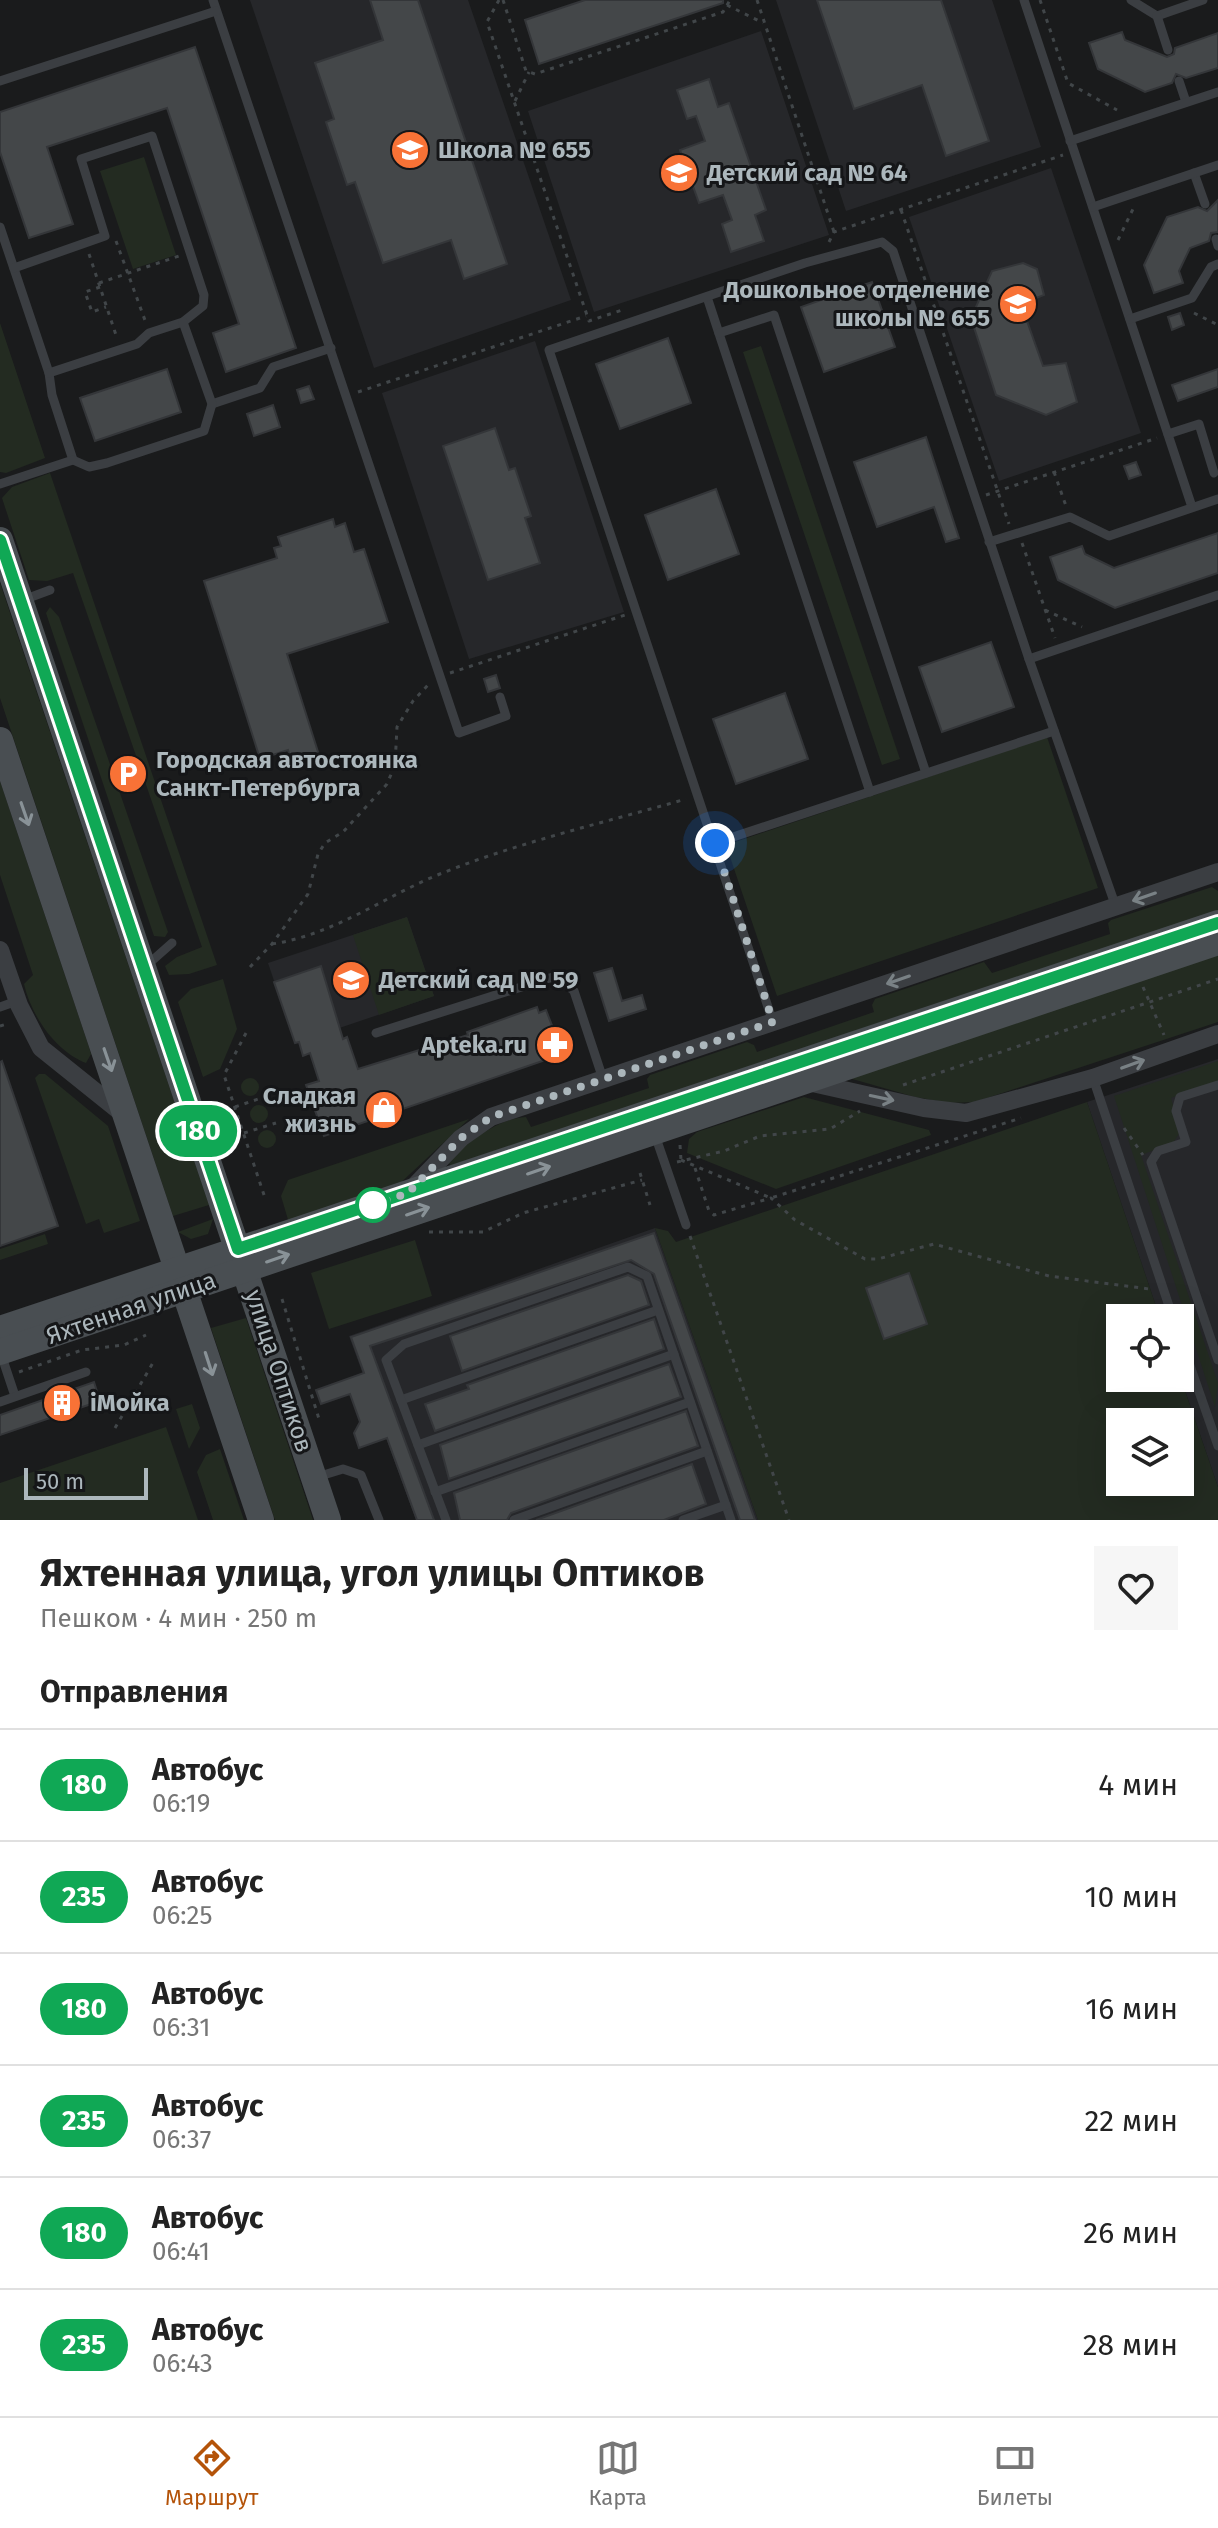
<!DOCTYPE html>
<html lang="ru">
<head>
<meta charset="utf-8">
<style>
  :root { --surface:#fff; --page:#f6f6f6; --text:#222; --muted:#767676; --line:#e0e0e0; --accent:#b45309 }
  body { margin:0; font-family:"Fira Sans",sans-serif; background:var(--page); color:var(--text); height:100vh; display:flex; flex-direction:column; font-size:30px; white-space:nowrap }
  * { box-sizing:border-box; margin:0 }
  p { font-size:26px; color:var(--muted) }
  .icon { flex:none; width:44px; height:44px; fill:none; stroke:currentColor; stroke-width:2; stroke-linecap:round; stroke-linejoin:round }
  .map { position:relative; height:1520px; overflow:hidden }
  .drawer { display:flex; flex-direction:column; background:var(--surface); flex:1 }
  .drawer>* { flex:none }
  .badge { padding:0 16px; border-radius:26px; font-size:28px; line-height:52px }
  .controls { position:absolute; left:1106px; top:1304px; display:grid; gap:16px }
  .controls a { display:grid; place-items:center; width:88px; height:88px; border-radius:0px; background:var(--surface); box-shadow:0 8px 32px #0002; font-size:40px }
  .scale { position:absolute; left:24px; bottom:20px; width:124px; box-sizing:border-box; padding-left:8px; border:4px solid #acb7bc; border-top:0; font-size:22px; line-height:28px; white-space:nowrap; color:#acb7bc; -webkit-text-stroke:6px #151618; paint-order:stroke }
  .you { position:absolute; width:40px; height:40px; margin:-20px; border:6px solid #fff; border-radius:50%; background:#1a73e8; box-shadow:0 0 0 12px #1a73e833 }
  .map>.badge { position:absolute; translate:-50% -50%; box-shadow:0 0 0 4px #fff }
  h2 { padding:0 40px; font-size:30px; line-height:72px }
  .round { display:grid; place-items:center; flex:none; width:84px; height:84px; border-radius:0px; background:var(--page) }
  .head { display:flex; align-items:center; justify-content:space-between; height:136px; padding:0 40px }
  h1 { font-size:38px; font-weight:700; line-height:60px }
  ul { padding:0; list-style:none }
  li { display:flex; align-items:center; gap:24px; height:112px; padding:0 40px; border-top:2px solid var(--line) }
  li div { flex:1 }
  li b { display:block; font-size:30px }
  li em { font-style:normal }
  li .badge { min-width:88px; font-weight:700; text-align:center }
  .dock { display:flex; justify-content:space-around; align-items:center; height:112px; border-top:2px solid var(--line); background:var(--surface); font-size:22px; color:var(--muted) }
  .dock a { display:grid; justify-items:center; gap:4px }
  .dock .selected { color:var(--accent) }
  .map>svg:first-child { display:block }
</style>
</head>
<body>
<div class="map">
<svg width="1218" height="1520" viewBox="0 0 1218 1520">
  <rect width="100%" height="100%" fill="#1a1b1c"/>
  <g fill="#26272a">
    <path d="M250,0H468L571,300L374,368Z"/>
    <path d="M776,0H992L1041,147L846,211Z"/>
    <path d="M761,31L829,235L594,312L528,111Z"/>
    <path d="M1051,168L1141,433L999,481L909,217Z"/>
    <path d="M535,341L624,612L469,659L382,393Z"/>
    <path d="M407,917L434,996L295,1043L268,963Z"/>
    <path d="M1218,1059V1487L1180,1376V1318H1160L1087,1102Z"/>
    <path d="M655,1228L758,1520H416L349,1336Z"/>
  </g>
  <g fill="#232b21" fill-rule="evenodd">
    <path d="M144,157L176,255L133,269L100,171Z"/>
    <path d="M0,323L45,458L6,473L0,472Z"/>
    <path d="M761,346L900,759L882,765L743,352Z"/>
    <path d="M50,473L217,965L189,974L169,975L165,966L177,957L202,947L73,573L47,581L29,580L2,498L12,487Z"/>
    <path d="M0,583L209,1205L173,1216L0,698Z"/>
    <path d="M50,607L59,617L168,932L165,937L154,936L46,613Z"/>
    <path d="M1047,737L1098,888L777,996L726,845Z"/>
    <path d="M0,781L88,1044L91,1054L86,1063C55,1051 31,1015 24,984L33,975L0,875Z"/>
    <path d="M1212,887L1218,891V912L451,1166L449,1163L452,1156C474,1139 497,1119 526,1117L531,1127L649,1088L647,1079L650,1075L747,1042L754,1045L757,1052L874,1012L872,1005L875,999L984,962L992,973L1110,934L1108,923L1111,920Z"/>
    <path d="M407,917L434,996L379,1015L353,935Z"/>
    <path d="M1218,951V1022L975,1102L949,1103L915,1097L842,1076Z"/>
    <path d="M223,979L237,1029L220,1069L203,1077L178,1002L191,989Z"/>
    <path d="M1218,1061V1081L1171,1098L1180,1132L1173,1143L1141,1155L1218,1383L1215,1407L1114,1096Z"/>
    <path d="M39,1074H45L108,1126L140,1221L104,1233L99,1219L86,1224L35,1078Z"/>
    <circle cx="250" cy="1087" r="9"/>
    <path d="M804,1097L929,1130L931,1135L776,1189L687,1153L689,1139L697,1132Z"/>
    <path d="M1087,1102L1160,1318H1120V1378L1180,1376L1218,1487V1520H758L655,1228L668,1231L676,1242ZM1120,1422H1180V1482H1120Z"/>
    <circle cx="259" cy="1114" r="9"/>
    <path d="M469,1119L396,1187L289,1223L281,1196L288,1180Z"/>
    <circle cx="267" cy="1139" r="9"/>
    <path d="M213,1219L208,1234L191,1239L178,1232Z"/>
    <path d="M45,1234L48,1244L0,1260V1249Z"/>
    <path d="M415,1240L432,1296L329,1329L311,1273Z"/>
    <path d="M246,1318L313,1520H275L211,1328Z"/>
    <path d="M192,1404L200,1428L189,1449L176,1409Z"/>
    <path d="M166,1427L198,1520H0V1483Z"/>
    <path d="M220,1449L244,1520H213L197,1472L206,1455Z"/>
  </g>
  <g fill="#444749" stroke="#343639" stroke-width="2">
    <path d="M370,0H418L507,264L464,279L451,240L383,263L355,182L347,185L326,122L334,119L315,63L383,40Z"/>
    <path d="M585,0H723V3L539,64L525,20Z"/>
    <path d="M817,0H941L989,141L946,156L922,85L854,109Z"/>
    <path d="M1122,32L1125,40L1167,57L1174,54L1175,48L1218,33V68L1186,78L1176,74L1172,83L1145,92L1098,69L1089,43Z"/>
    <path d="M195,47L296,348L226,372L213,333L239,324L167,108L47,147L73,224L29,238L0,152V112Z"/>
    <path d="M709,79L718,107L729,103L766,210L755,215L764,241L731,252L722,224L732,220L723,195L699,203L680,150L705,141L696,116L687,119L677,90Z"/>
    <path d="M1218,200V232L1211,233L1209,241L1190,248L1179,271L1183,283L1154,293L1144,265L1167,217L1198,207L1207,211Z"/>
    <path d="M1023,263L1037,269L1044,295L1021,304L1043,366L1066,363L1077,402L1046,415L996,395L971,318L992,271Z"/>
    <path d="M872,282L895,347L824,372L801,307Z"/>
    <path d="M1180,313L1184,325L1172,330L1168,317Z"/>
    <path d="M668,338L691,403L620,429L596,364Z"/>
    <path d="M167,369L181,412L95,441L80,398Z"/>
    <path d="M1218,369V387L1178,401L1172,385Z"/>
    <path d="M309,386L314,399L301,403L297,390Z"/>
    <path d="M273,405L280,427L254,436L247,414Z"/>
    <path d="M495,428L509,470L515,468L531,516L525,518L540,563L488,580L443,446Z"/>
    <path d="M926,437L959,538L946,542L934,507L877,527L854,462Z"/>
    <path d="M1136,462L1141,475L1129,479L1124,466Z"/>
    <path d="M716,489L739,554L668,580L645,515Z"/>
    <path d="M333,519L335,527L345,523L354,552L364,549L388,622L287,654L319,755L292,764L288,750L260,759L204,581L277,558L274,548L281,546L278,537Z"/>
    <path d="M1218,533V573L1115,608L1058,580L1050,557L1082,546L1085,554L1114,568Z"/>
    <path d="M991,642L1014,707L942,732L919,667Z"/>
    <path d="M496,675L500,688L488,692L484,679Z"/>
    <path d="M785,693L808,759L736,784L713,719Z"/>
    <path d="M321,966L343,1039L347,1037L358,1069L468,1035L467,1032L537,1007L539,1013L546,1010L563,1054L324,1136L306,1085L319,1081L310,1053L303,1056L299,1042L295,1043L274,982Z"/>
    <path d="M612,968L622,1001L642,995L646,1009L609,1021L594,973Z"/>
    <path d="M2,1061L58,1226L0,1246V1062Z"/>
    <path d="M654,1233L755,1520H740L654,1274L631,1260L370,1346L434,1520H417L387,1438L359,1448L354,1433L360,1422L350,1394L321,1404L316,1390L364,1373L351,1337Z"/>
    <path d="M909,1273L927,1324L884,1339L866,1288Z"/>
    <path d="M628,1275L641,1281L649,1305L462,1371L450,1336Z"/>
    <path d="M654,1319L664,1349L435,1431L425,1404L469,1389L467,1385Z"/>
    <path d="M669,1364L681,1397L449,1479L440,1445Z"/>
    <path d="M94,1382L100,1401L0,1435V1415Z"/>
    <path d="M686,1411L698,1446L511,1513L507,1520H460L454,1493Z"/>
    <path d="M692,1464L706,1504L677,1515L664,1520H536Z"/>
  </g>
  <g fill="none" stroke-linecap="round" stroke-linejoin="round">
    <g stroke="#414649" stroke-width="3" stroke-dasharray="4 6" stroke-linecap="butt">
      <path d="M499,0L487,22L589,321L625,309"/>
      <path d="M503,0L526,71L535,74L723,12L730,0"/>
      <path d="M757,0L834,232"/>
      <path d="M1040,0L1068,83L1117,110"/>
      <path d="M727,5L763,23"/>
      <path d="M515,101L529,72"/>
      <path d="M901,210L1009,524"/>
      <path d="M1118,240L1134,207"/>
      <path d="M116,241L146,323"/>
      <path d="M829,242L834,232L1063,155"/>
      <path d="M89,254L117,338"/>
      <path d="M99,283L179,256"/>
      <path d="M100,287L85,292L92,312L106,307"/>
      <path d="M1194,313L1218,325"/>
      <path d="M358,392L586,316"/>
      <path d="M1054,472L1066,506"/>
      <path d="M986,495L1157,438"/>
      <path d="M1022,543L1055,638"/>
      <path d="M1045,610L1082,627"/>
      <path d="M450,673L625,615"/>
      <path d="M272,944C332,935 381,899 435,876C515,843 603,823 686,799"/>
      <path d="M250,967L272,944L308,894L318,854L325,843L343,832L387,784L395,765L397,727L413,701L428,685"/>
      <path d="M1143,987L1164,1035"/>
      <path d="M0,1026L7,1024"/>
      <path d="M246,1033L224,1075L265,1198"/>
      <path d="M903,1085L1218,979"/>
      <path d="M235,1107L267,1096"/>
      <path d="M1124,1128L1143,1155"/>
      <path d="M244,1133L276,1123"/>
      <path d="M680,1145L681,1160"/>
      <path d="M681,1160L771,1198L1021,1118"/>
      <path d="M677,1162L724,1151L760,1136L830,1129L860,1111"/>
      <path d="M695,1168L709,1211L714,1215L771,1198L795,1220L865,1259H878L934,1244L1049,1276L1149,1289"/>
      <path d="M640,1173L650,1205"/>
      <path d="M429,1232H483L523,1213L642,1180"/>
      <path d="M690,1236L789,1520"/>
      <path d="M282,1299L319,1419"/>
      <path d="M19,1372L82,1350L124,1345L146,1335"/>
      <path d="M115,1428L154,1361"/>
    </g>
    <g stroke="#3b3e42" stroke-width="9">
      <path d="M213,0L459,733L506,716L500,697"/>
      <path d="M1024,0L1192,507"/>
      <path d="M1131,0L1157,16L1203,0"/>
      <path d="M1157,16L1168,50"/>
      <path d="M0,81L216,11"/>
      <path d="M1179,81L1186,102"/>
      <path d="M1070,141L1218,92"/>
      <path d="M1194,173L1205,204"/>
      <path d="M1093,207L1218,165"/>
      <path d="M0,227L49,373L52,395L73,460"/>
      <path d="M1216,239L1218,246"/>
      <path d="M14,268L105,236L81,159L152,136L204,295L203,306L183,322L149,333L137,344L49,373"/>
      <path d="M707,297L870,792"/>
      <path d="M1130,319L1192,298L1211,267L1218,264"/>
      <path d="M719,333L774,315L926,773"/>
      <path d="M212,404L260,388L273,367L331,348"/>
      <path d="M1168,434L1199,424L1214,473"/>
      <path d="M0,484L73,460L89,467L107,463L204,431L212,404L183,322"/>
      <path d="M989,542L1070,517L1109,536L1218,499"/>
      <path d="M23,600L50,590"/>
      <path d="M1029,659L1218,595"/>
      <path d="M715,843L1054,731"/>
      <path d="M146,966L172,943"/>
      <path d="M0,1007L17,1001"/>
      <path d="M773,1022L549,350L805,263L882,242L893,251L1029,659L1116,907"/>
      <path d="M376,1033L556,976L574,991L603,1079"/>
      <path d="M1093,1078L1173,1318"/>
      <path d="M1218,1085L1180,1097L1176,1111L1186,1142L1158,1151L1151,1162L1218,1360"/>
      <path d="M655,1135L686,1225"/>
      <path d="M1180,1337L1218,1446"/>
      <path d="M1,1354L15,1396"/>
      <path d="M401,1400L658,1310"/>
      <path d="M0,1402L86,1372"/>
      <path d="M418,1445L674,1354"/>
      <path d="M317,1477L343,1469L361,1475L379,1520"/>
      <path d="M435,1492L690,1402"/>
      <path d="M446,1520L386,1360L404,1344L628,1267L647,1276L731,1520"/>
      <path d="M514,1520L707,1451"/>
      <path d="M683,1520L726,1505"/>
    </g>
    <g stroke="#3b3e42" stroke-width="18">
      <path d="M0,950L19,1005L41,1048L127,1117"/>
      <path d="M808,1082L924,1108L966,1113L1093,1078L1218,1034"/>
      <path d="M410,1191L461,1138L491,1117L1218,872"/>
    </g>
    <g stroke="#494e52" stroke-width="26">
      <path d="M0,540L328,1520"/>
      <path d="M0,740L261,1520"/>
      <path d="M0,1329L1218,923"/>
      <path d="M0,1352L1218,942"/>
    </g>
  </g>
  <defs><path id="oneway-shaft" d="M-6 0H5M1.5-3L5.5 0L1.5 3" fill="none" stroke-width="1.6" stroke-linecap="round" stroke-linejoin="round" transform="scale(2)"/></defs>
  <g stroke="#899297">
    <use href="#oneway-shaft" transform="translate(25 814) rotate(71)"/>
    <use href="#oneway-shaft" transform="translate(108 1060) rotate(71)"/>
    <use href="#oneway-shaft" transform="translate(539 1170) rotate(-19)"/>
    <use href="#oneway-shaft" transform="translate(418 1211) rotate(-19)"/>
    <use href="#oneway-shaft" transform="translate(278 1258) rotate(-19)"/>
    <use href="#oneway-shaft" transform="translate(209 1364) rotate(72)"/>
  </g>
  <g stroke="#798185">
    <use href="#oneway-shaft" transform="translate(1144 897) rotate(161)"/>
    <use href="#oneway-shaft" transform="translate(898 980) rotate(161)"/>
    <use href="#oneway-shaft" transform="translate(1133 1064) rotate(-20)"/>
    <use href="#oneway-shaft" transform="translate(882 1098) rotate(12)"/>
  </g>
  <g fill="none" stroke-linecap="round" stroke-linejoin="round">
    <g stroke="#fff" stroke-width="18">
      <path id="line" d="M0,540L238,1249L1218,923"/>
    </g>
    <use href="#line" stroke="#10a855" stroke-width="12"/>
    <path stroke="#acb7bc" stroke-width="8" stroke-dasharray="0 14.4" d="M373,1205L408,1193L461,1138L491,1117L773,1022L715,843"/>
  </g>
  <defs>
    <g id="school-disc" transform="scale(2)"><circle r="9.5" fill="#f87236" stroke="#151618"/><path d="M0-5L7-2L0 1L-7-2ZM-4 1L0 2.5L4 1V4Q0 6-4 4Z" fill="#fff"/></g>
    <g id="parking-disc" transform="scale(2)"><circle r="9.5" fill="#f87236" stroke="#151618"/><path d="M-3.5-5.5H1a3.5 3.5 0 0 1 0 7H-1V5.5H-3.5ZM-1-3.4V-.6H.8a1.4 1.4 0 0 0 0-2.8Z" fill="#fff"/></g>
    <g id="pharmacy-disc" transform="scale(2)"><circle r="9.5" fill="#f87236" stroke="#151618"/><path d="M-2-6h4v4h4v4h-4v4h-4v-4h-4v-4h4Z" fill="#fff"/></g>
    <g id="shop-disc" transform="scale(2)"><circle r="9.5" fill="#f87236" stroke="#151618"/><path d="M-5-2.5h2.3a2.7 3.5 0 0 1 5.4 0H5L5.5 6h-11ZM-1.5-2.5h3a1.5 2.3 0 0 0-3 0Z" fill="#fff"/></g>
    <g id="building-disc" transform="scale(2)"><circle r="9.5" fill="#f87236" stroke="#151618"/><path d="M-4-6H4V6H1V3H-1V6H-4ZM-2.5-4.3h1.7v1.8h-1.7ZM.8-4.3h1.7v1.8H.8ZM-2.5-1h1.7V.8h-1.7ZM.8-1h1.7V.8H.8Z" fill="#fff"/></g>
  </defs>
  <g fill-rule="evenodd">
    <use href="#school-disc" x="410" y="150"/>
    <use href="#school-disc" x="679" y="173"/>
    <use href="#school-disc" x="1018" y="304"/>
    <use href="#parking-disc" x="128" y="774"/>
    <use href="#school-disc" x="351" y="980"/>
    <use href="#pharmacy-disc" x="555" y="1045"/>
    <use href="#shop-disc" x="384" y="1110"/>
    <use href="#building-disc" x="62" y="1403"/>
  </g>
  <circle fill="#fff" stroke="#10a855" stroke-width="4" cx="373" cy="1205" r="16"/>
  <g text-anchor="middle" dominant-baseline="central" stroke-width="6" stroke-linejoin="round" paint-order="stroke">
    <g font-size="24" font-weight="bold" fill="#acb7bc" stroke="#151618" text-anchor="start">
      <text x="438" y="150">Школа № 655</text>
      <text x="707" y="173">Детский сад № 64</text>
      <text x="990" y="290" text-anchor="end">Дошкольное отделение<tspan x="990" dy="28">школы № 655</tspan></text>
      <text x="156" y="760">Городская автостоянка<tspan x="156" dy="28">Санкт-Петербурга</tspan></text>
      <text x="379" y="980">Детский сад № 59</text>
      <text x="527" y="1045" text-anchor="end">Apteka.ru</text>
      <text x="356" y="1096" text-anchor="end">Сладкая<tspan x="356" dy="28">жизнь</tspan></text>
      <text x="90" y="1403">iМойка</text>
    </g>
    <g font-size="24" fill="#acb7bc" stroke="#151618">
      <text transform="translate(131 1308) rotate(-19)">Яхтенная улица</text>
      <text transform="translate(279 1371) rotate(72)">улица Оптиков</text>
    </g>
  </g>
</svg>
<div class="controls">
<a><svg class="icon" aria-label="locate" viewBox="0 0 24 24"><circle cx="12" cy="12" r="6"/><path d="M12 2v4M12 18v4M2 12h4M18 12h4"/></svg></a>
<a><svg class="icon" aria-label="layers" viewBox="0 0 24 24"><path d="M12 4l9 5-9 5-9-5zM3 14l9 5 9-5"/></svg></a>
</div>
<div class="scale">50 m</div>
<div class="you" style="left:715px;top:843px"></div>
<b class="badge" style="left:198px;top:1131px;background:#10a855;color:#fff">180</b>
</div>
<section class="drawer">
<div class="head"><div><h1>Яхтенная улица, угол улицы Оптиков</h1><p>Пешком · 4 мин · 250 m</p></div><a class="round"><svg class="icon" aria-label="heart" viewBox="0 0 24 24"><path d="M12 20l-8-8c-3-5 5-10 8-4 3-6 11-1 8 4z"/></svg></a></div>
<h2>Отправления</h2>
<ul>
<li><span class="badge" style="background:#10a855;color:#fff">180</span><div><b>Автобус</b><p>06:19</p></div><em>4 мин</em></li>
<li><span class="badge" style="background:#10a855;color:#fff">235</span><div><b>Автобус</b><p>06:25</p></div><em>10 мин</em></li>
<li><span class="badge" style="background:#10a855;color:#fff">180</span><div><b>Автобус</b><p>06:31</p></div><em>16 мин</em></li>
<li><span class="badge" style="background:#10a855;color:#fff">235</span><div><b>Автобус</b><p>06:37</p></div><em>22 мин</em></li>
<li><span class="badge" style="background:#10a855;color:#fff">180</span><div><b>Автобус</b><p>06:41</p></div><em>26 мин</em></li>
<li><span class="badge" style="background:#10a855;color:#fff">235</span><div><b>Автобус</b><p>06:43</p></div><em>28 мин</em></li>
</ul>
</section>
<nav class="dock">
<a class="selected"><svg class="icon" aria-label="directions" viewBox="0 0 24 24"><path d="M12 3l9 9-9 9-9-9zM9 14v-3h6M13 9l2 2-2 2"/></svg>Маршрут</a>
<a><svg class="icon" aria-label="map" viewBox="0 0 24 24"><path d="M3 6l6-2 6 2 6-2v14l-6 2-6-2-6 2zM9 4v14M15 6v14"/></svg>Карта</a>
<a><svg class="icon" aria-label="tickets" viewBox="0 0 24 24"><path d="M3 7h18v10H3zM15 7v10"/></svg>Билеты</a>
</nav>
</body>
</html>
